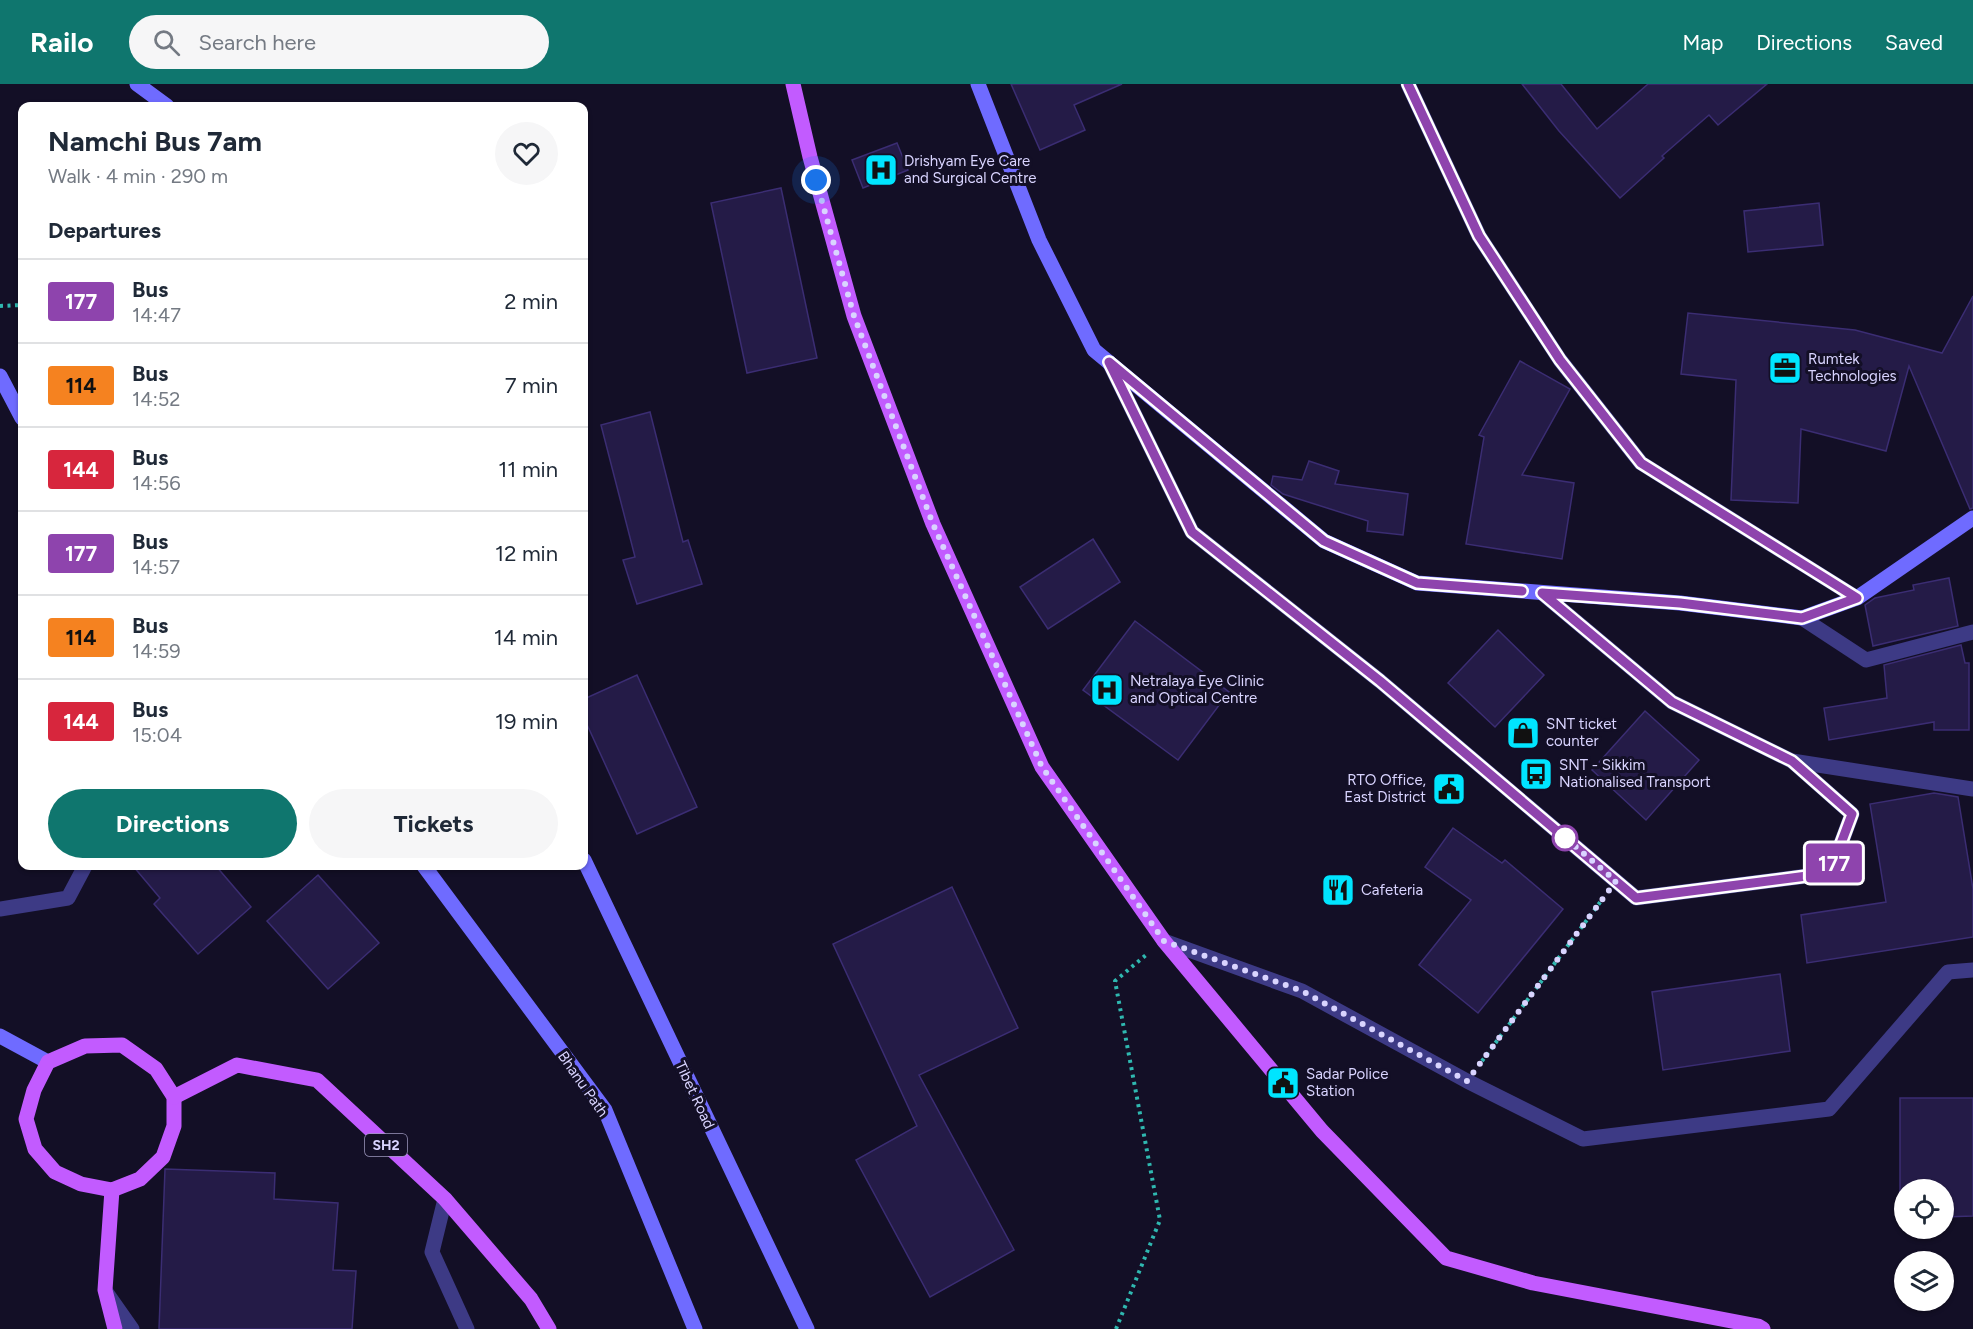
<!DOCTYPE html>
<html lang="en">
<head>
<meta charset="utf-8">
<style>
  :root { --surface:#fff; --page:#f6f6f7; --text:#1f2937; --muted:#747a83; --line:#e0e1e3; --accent:#0f766e }
  body { margin:0; font-family:Figtree,sans-serif; background:var(--page); color:var(--text); height:100vh; display:flex; flex-direction:column; font-size:22px; white-space:nowrap }
  * { box-sizing:border-box; margin:0 }
  p { font-size:20px; color:var(--muted) }
  .icon { flex:none; width:33px; height:33px; fill:none; stroke:currentColor; stroke-width:2; stroke-linecap:round; stroke-linejoin:round }
  .map { position:relative; flex:1; overflow:hidden }
  .details { position:absolute; left:18px; top:18px; width:570px; height:768px; display:flex; flex-direction:column; background:var(--surface); border-radius:12px; box-shadow:0 2px 4px #0004 }
  .details>* { flex:none }
  .badge { padding:0 12px; border-radius:4px; font-size:21px; line-height:39px }
  .tools { position:absolute; left:1894px; top:1095px; display:grid; gap:12px }
  .tools a { display:grid; place-items:center; width:60px; height:60px; border-radius:50%; background:var(--surface); box-shadow:0 2px 4px #0004; font-size:30px }
  .you { position:absolute; width:30px; height:30px; margin:-15px; border:4px solid #fff; border-radius:50%; background:#1a73e8; box-shadow:0 0 0 9px #1a73e833 }
  .map>.badge { position:absolute; translate:-50% -50%; box-shadow:0 0 0 3px #fff }
  h2 { padding:0 30px; font-size:22px; line-height:54px }
  .round { display:grid; place-items:center; flex:none; width:63px; height:63px; border-radius:32px; background:var(--page) }
  .head { display:flex; align-items:center; justify-content:space-between; height:102px; padding:0 30px }
  h1 { font-size:28px; font-weight:700; line-height:45px }
  .action { display:flex; gap:12px; margin-top:auto; padding:12px 30px }
  .action a { flex:1; height:69px; border-radius:36px; background:var(--accent); color:#fff; font-size:24px; font-weight:700; line-height:69px; text-align:center }
  .action a+a { background:var(--page); color:var(--text) }
  ul { padding:0; list-style:none }
  li { display:flex; align-items:center; gap:18px; height:84px; padding:0 30px; border-top:2px solid var(--line) }
  li div { flex:1 }
  li b { display:block; font-size:22px }
  li em { font-style:normal }
  li .badge { min-width:66px; font-weight:700; text-align:center }
  header { display:flex; align-items:center; gap:36px; box-sizing:border-box; height:84px; padding:0 30px; background:var(--accent); color:#fff }
  header strong { font-size:28px }
  nav { display:flex; gap:33px; margin-inline-start:auto; font-size:21px }
  .search { width:420px; height:54px; background:var(--page); display:flex; align-items:center; gap:15px; box-sizing:border-box; padding:0 21px; border-radius:33px; color:var(--muted); font-size:22px }
  .map>svg:first-child { display:block }
</style>
</head>
<body>
<header>
<strong>Railo</strong>
<div class="search"><svg class="icon" aria-label="search" viewBox="0 0 24 24"><circle cx="10" cy="10" r="6"/><path d="M15 15l6 6"/></svg>Search here</div>
<nav><a>Map</a><a>Directions</a><a>Saved</a></nav>
</header>
<div class="map">
<svg width="1973" height="1245" viewBox="0 0 1973 1245">
  <rect width="100%" height="100%" fill="#130f26"/>
  <g fill="#241b47" stroke="#3b2d73" stroke-width="1.5">
    <path d="M1011,0H1122L1074,21L1085,46L1040,66Z"/>
    <path d="M1522,0H1561L1597,45L1648,0H1767L1718,41L1709,31L1662,72L1664,74L1620,114L1559,47Z"/>
    <path d="M897,59L908,86L863,104L852,76Z"/>
    <path d="M781,104L817,274L747,289L711,119Z"/>
    <path d="M1819,119L1823,161L1748,168L1744,127Z"/>
    <path d="M1973,212V424L1970,425L1909,282L1886,367L1801,345L1798,419L1731,416L1736,296L1681,290L1688,229L1855,246L1942,269Z"/>
    <path d="M1520,277L1570,305L1522,391L1574,399L1562,475L1466,460L1484,353L1479,351Z"/>
    <path d="M650,328L683,458L688,456L702,500L637,520L623,476L635,473L601,341Z"/>
    <path d="M1309,377L1339,387L1335,400L1408,410L1403,451L1367,447L1368,437L1283,410L1271,401L1273,392L1302,396Z"/>
    <path d="M1093,455L1120,498L1048,545L1020,503Z"/>
    <path d="M1949,494L1958,542L1873,562L1865,521L1875,514L1914,506L1913,501Z"/>
    <path d="M1135,537L1229,608L1178,676L1083,606Z"/>
    <path d="M1498,546L1544,591L1495,643L1448,599Z"/>
    <path d="M1961,561L1965,579H1969V646H1934V638L1829,656L1824,624L1887,614L1884,581Z"/>
    <path d="M637,591L697,723L637,750L584,634V615Z"/>
    <path d="M1645,627L1699,676L1646,736L1592,686Z"/>
    <path d="M1934,709L1958,713L1973,805V853L1807,879L1801,831L1886,818L1870,720Z"/>
    <path d="M1453,744L1502,779L1505,776L1563,825L1478,929L1419,881L1471,816L1425,783Z"/>
    <path d="M133,782H216L251,823L198,870L154,820L160,814Z"/>
    <path d="M318,791L379,859L328,905L267,837Z"/>
    <path d="M952,803L1018,944L919,991L1014,1166L930,1213L856,1076L917,1042L833,860Z"/>
    <path d="M1780,890L1790,967L1663,986L1652,908Z"/>
    <path d="M1900,1014H1973V1132L1944,1133V1106H1905V1133H1900Z"/>
    <path d="M165,1085L275,1089L274,1115L338,1119L333,1186L356,1187L352,1245H159Z"/>
  </g>
  <g fill="none" stroke-linecap="round" stroke-linejoin="round">
    <g stroke="#2fb8b0" stroke-width="4" stroke-dasharray="3 4.5" stroke-linecap="butt">
      <path d="M0,222L22,221"/>
      <path d="M1482,977L1601,817"/>
      <path d="M1116,1245L1160,1136L1115,897L1146,871"/>
    </g>
    <path stroke="#3d3a85" stroke-width="15" d="M1109,278L1192,448L1380,597L1636,814L1830,789L1852,730L1792,677"/>
    <g stroke="#3d3a85" stroke-width="15">
      <path d="M1408,0L1479,152L1560,276L1641,379L1857,514"/>
      <path d="M1542,509L1672,618L1792,677L1973,705"/>
      <path d="M1802,534L1866,576L1973,548"/>
      <path d="M0,825L68,814L85,782"/>
      <path d="M1164,857L1302,907L1467,997L1583,1055L1829,1025L1948,888L1973,886"/>
      <path d="M445,1115L432,1168L467,1245"/>
      <path d="M106,1208L132,1245"/>
    </g>
    <g stroke="#6f6bff" stroke-width="15">
      <path d="M137,0L167,22"/>
      <path d="M978,0L1039,156L1094,266L1324,457L1417,499L1680,519L1802,534L1857,514L1973,434"/>
      <path d="M0,292L22,334"/>
      <path d="M584,776L807,1245"/>
      <path d="M424,782L605,1026L695,1245"/>
      <path d="M0,952L48,978"/>
    </g>
    <g stroke="#c25bff" stroke-width="15">
      <path d="M793,0L810,73L854,232L933,440L1042,683L1164,857L1322,1047L1446,1174L1533,1199L1758,1242L1763,1245"/>
      <path d="M122,961L156,985L174,1013V1042L163,1073L140,1095L112,1106L81,1100L55,1088L35,1065L26,1035L34,1006L48,978L85,962Z"/>
      <path d="M174,1013L237,981L317,996L445,1115L531,1215L549,1245"/>
      <path d="M112,1106L105,1206L115,1245"/>
    </g>
  </g>
  <g fill="none" stroke-linecap="round" stroke-linejoin="round">
    <g stroke="#fff" stroke-width="14">
      <path id="line" d="M1408,0L1479,152L1560,276L1641,379L1857,514L1802,534L1680,519L1542,509L1672,618L1792,677L1852,730L1830,789L1636,814L1380,597L1192,448L1109,278L1324,457L1417,499L1522,507"/>
    </g>
    <use href="#line" stroke="#8e44ad" stroke-width="9"/>
    <path stroke="#d9d4ff" stroke-width="6" stroke-dasharray="0 10.8" d="M816,96L854,232L933,440L1042,683L1164,857L1302,907L1467,997L1616,797L1562,751L1565,754"/>
  </g>
  <defs>
    <g id="hospital-square" transform="scale(1.725)"><rect x="-9" y="-9" width="18" height="18" rx="4" fill="#00e5ff" stroke="#130f26"/><path d="M-5-5h3v3.5h4V-5h3V5h-3V1.5h-4V5h-3Z" fill="#111"/></g>
    <g id="office-square" transform="scale(1.725)"><rect x="-9" y="-9" width="18" height="18" rx="4" fill="#00e5ff" stroke="#130f26"/><path d="M-6-3h4V-5.5h4V-3h4V5H-6ZM-1-4.5V-3h2v-1.5ZM-6 0V1H6V0Z" fill="#111"/></g>
    <g id="shop-square" transform="scale(1.725)"><rect x="-9" y="-9" width="18" height="18" rx="4" fill="#00e5ff" stroke="#130f26"/><path d="M-5-2.5h2.3a2.7 3.5 0 0 1 5.4 0H5L5.5 6h-11ZM-1.5-2.5h3a1.5 2.3 0 0 0-3 0Z" fill="#111"/></g>
    <g id="bus-square" transform="scale(1.725)"><rect x="-9" y="-9" width="18" height="18" rx="4" fill="#00e5ff" stroke="#130f26"/><path d="M-5-6H5V4H4V6H2V4H-2V6H-4V4H-5ZM-3.5-4V0h7V-4ZM-3.5 1.2v1.5H-2V1.2ZM2 1.2v1.5H3.5V1.2Z" fill="#111"/></g>
    <g id="civic-square" transform="scale(1.725)"><rect x="-9" y="-9" width="18" height="18" rx="4" fill="#00e5ff" stroke="#130f26"/><path d="M-.6-6.5H3V-4.5H.6V-3L4-1V1h2V6H-6V1h2V-1L-.6-3ZM-1.2 2.5V6h2.4V2.5Z" fill="#111"/></g>
    <g id="restaurant-square" transform="scale(1.725)"><rect x="-9" y="-9" width="18" height="18" rx="4" fill="#00e5ff" stroke="#130f26"/><path d="M-5-6h1v4h1v-4h1v4h1v-4h1v5L-1.5 .5V6h-2V.5L-5-1ZM5-6V6H3V1.5H1.5Q1.5-4 5-6Z" fill="#111"/></g>
  </defs>
  <g fill-rule="evenodd">
    <use href="#hospital-square" x="881" y="86"/>
    <use href="#office-square" x="1785" y="284"/>
    <use href="#hospital-square" x="1107" y="606"/>
    <use href="#shop-square" x="1523" y="649"/>
    <use href="#bus-square" x="1536" y="690"/>
    <use href="#civic-square" x="1449" y="705"/>
    <use href="#restaurant-square" x="1338" y="806"/>
    <use href="#civic-square" x="1283" y="999"/>
  </g>
  <circle fill="#fff" stroke="#8e44ad" stroke-width="3" cx="1565" cy="754" r="12"/>
  <g text-anchor="middle" dominant-baseline="central" stroke-width="6" stroke-linejoin="round" paint-order="stroke">
    <rect fill="#130f26" stroke="#9e99be" stroke-width="1.5" x="365" y="1050" width="42" height="22" rx="4.5"/>
    <g font-size="14" font-weight="bold" fill="#d9d4ff">
      <text x="386" y="1061">SH2</text>
    </g>
    <g font-size="15" fill="#d9d4ff" stroke="#130f26" text-anchor="start">
      <text x="904" y="77">Drishyam Eye Care<tspan x="904" dy="17">and Surgical Centre</tspan></text>
      <text x="1808" y="275">Rumtek<tspan x="1808" dy="17">Technologies</tspan></text>
      <text x="1130" y="597">Netralaya Eye Clinic<tspan x="1130" dy="17">and Optical Centre</tspan></text>
      <text x="1546" y="640">SNT ticket<tspan x="1546" dy="17">counter</tspan></text>
      <text x="1559" y="681">SNT - Sikkim<tspan x="1559" dy="17">Nationalised Transport</tspan></text>
      <text x="1426" y="696" text-anchor="end">RTO Office,<tspan x="1426" dy="17">East District</tspan></text>
      <text x="1361" y="806">Cafeteria</text>
      <text x="1306" y="990">Sadar Police<tspan x="1306" dy="17">Station</tspan></text>
    </g>
    <g font-size="15" fill="#d9d4ff" stroke="#130f26">
      <text transform="translate(583 1000) rotate(55)">Bhanu Path</text>
      <text transform="translate(695 1011) rotate(65)">Tibet Road</text>
    </g>
  </g>
</svg>
<div class="tools">
<a><svg class="icon" aria-label="locate" viewBox="0 0 24 24"><circle cx="12" cy="12" r="6"/><path d="M12 2v4M12 18v4M2 12h4M18 12h4"/></svg></a>
<a><svg class="icon" aria-label="layers" viewBox="0 0 24 24"><path d="M12 4l9 5-9 5-9-5zM3 14l9 5 9-5"/></svg></a>
</div>
<div class="you" style="left:816px;top:96px"></div>
<b class="badge" style="left:1834px;top:779px;background:#8e44ad;color:#fff">177</b>
<section class="details">
<div class="head"><div><h1>Namchi Bus 7am</h1><p>Walk · 4 min · 290 m</p></div><a class="round"><svg class="icon" aria-label="heart" viewBox="0 0 24 24"><path d="M12 20l-8-8c-3-5 5-10 8-4 3-6 11-1 8 4z"/></svg></a></div>
<h2>Departures</h2>
<ul>
<li><span class="badge" style="background:#8e44ad;color:#fff">177</span><div><b>Bus</b><p>14:47</p></div><em>2 min</em></li>
<li><span class="badge" style="background:#f58220;color:#111">114</span><div><b>Bus</b><p>14:52</p></div><em>7 min</em></li>
<li><span class="badge" style="background:#d7263d;color:#fff">144</span><div><b>Bus</b><p>14:56</p></div><em>11 min</em></li>
<li><span class="badge" style="background:#8e44ad;color:#fff">177</span><div><b>Bus</b><p>14:57</p></div><em>12 min</em></li>
<li><span class="badge" style="background:#f58220;color:#111">114</span><div><b>Bus</b><p>14:59</p></div><em>14 min</em></li>
<li><span class="badge" style="background:#d7263d;color:#fff">144</span><div><b>Bus</b><p>15:04</p></div><em>19 min</em></li>
</ul>
<div class="action"><a>Directions</a><a>Tickets</a></div>
</section>
</div>
</body>
</html>
